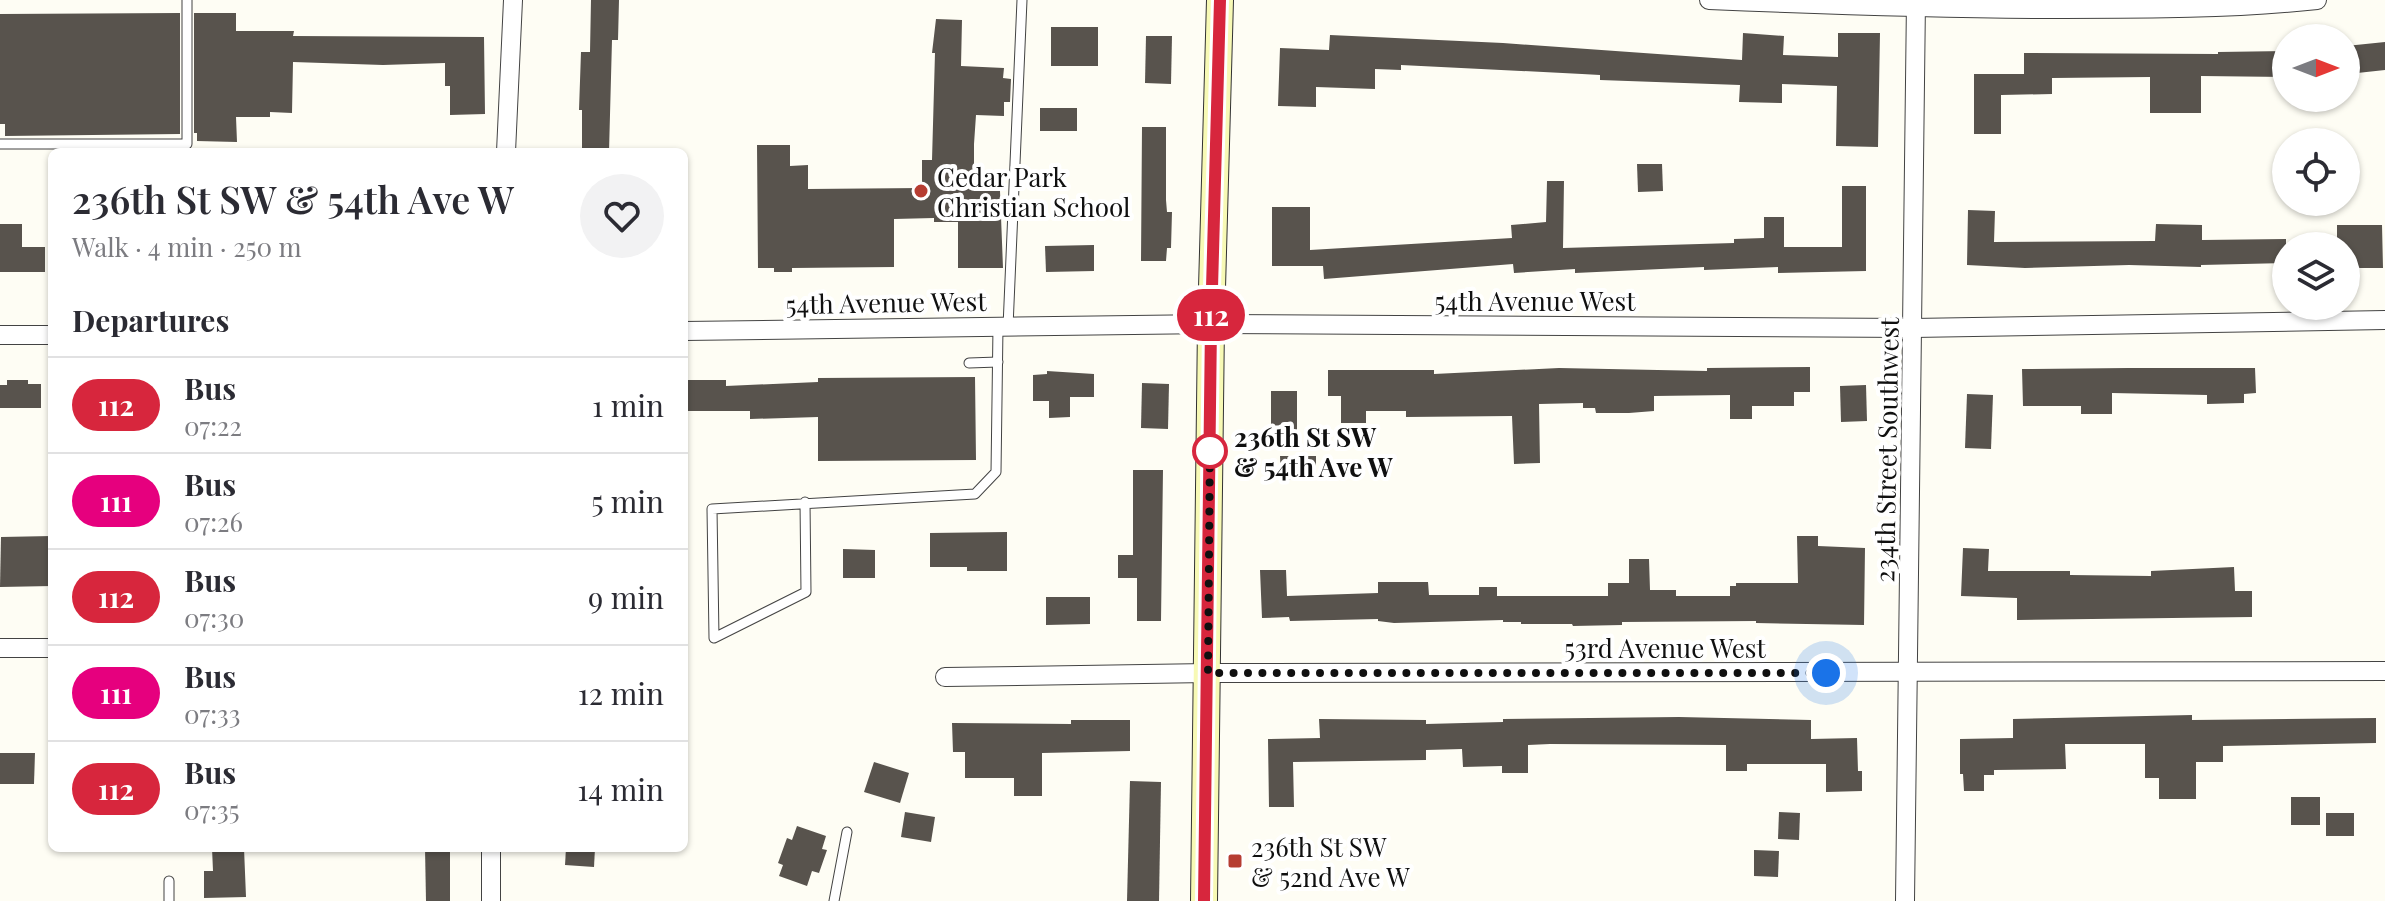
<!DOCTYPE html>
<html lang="en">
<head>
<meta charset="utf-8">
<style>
  :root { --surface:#fff; --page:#f2f2f3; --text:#2b2b33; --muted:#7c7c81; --line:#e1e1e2 }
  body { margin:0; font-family:"Playfair Display",serif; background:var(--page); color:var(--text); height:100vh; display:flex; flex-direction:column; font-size:30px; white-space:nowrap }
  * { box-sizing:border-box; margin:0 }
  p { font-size:26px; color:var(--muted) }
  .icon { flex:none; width:44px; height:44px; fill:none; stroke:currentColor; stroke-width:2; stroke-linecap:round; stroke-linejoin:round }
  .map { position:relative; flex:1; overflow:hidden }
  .details { position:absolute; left:48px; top:148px; width:640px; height:704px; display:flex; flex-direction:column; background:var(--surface); border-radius:12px; box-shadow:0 2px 6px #0004 }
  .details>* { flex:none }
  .badge { padding:0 16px; border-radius:26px; font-size:28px; line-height:52px }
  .needle { width:52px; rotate:90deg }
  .controls { position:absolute; left:2272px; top:24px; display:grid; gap:16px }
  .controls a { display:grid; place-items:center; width:88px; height:88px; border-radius:50%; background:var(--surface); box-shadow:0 2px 6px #0004; font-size:40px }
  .you { position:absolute; width:40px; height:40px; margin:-20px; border:6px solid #fff; border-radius:50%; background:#1a73e8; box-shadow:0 0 0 12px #1a73e833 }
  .map>.badge { position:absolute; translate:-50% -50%; box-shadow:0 0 0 4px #fff }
  h2 { padding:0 24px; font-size:30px; line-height:72px }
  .round { display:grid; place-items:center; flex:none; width:84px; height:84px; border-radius:42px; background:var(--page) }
  .head { display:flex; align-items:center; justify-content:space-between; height:136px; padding:0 24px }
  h1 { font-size:38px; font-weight:600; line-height:60px }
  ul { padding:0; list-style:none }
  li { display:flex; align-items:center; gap:24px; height:96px; padding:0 24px; border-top:2px solid var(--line) }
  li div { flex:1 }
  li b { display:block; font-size:30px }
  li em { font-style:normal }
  li .badge { min-width:88px; font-weight:700; text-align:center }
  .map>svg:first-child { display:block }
</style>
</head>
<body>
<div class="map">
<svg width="2385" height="901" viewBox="0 0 2385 901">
  <rect width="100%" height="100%" fill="#fefdf4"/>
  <g fill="#58534d">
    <path d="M591,0H619L618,40H612L609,152H582V110H579L581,52H590Z"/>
    <path d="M180,13V134L5,136V124H0V14Z"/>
    <path d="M194,13H236V31H294L293,36L484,37L485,114L450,115V86H445V63L383,65L293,62L292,113L270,112V117H236L237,142L197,141V133H194Z"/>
    <path d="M936,19L962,20L961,66L1004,68L1003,78L1011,79L1010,102H1004V116L976,115L974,144V191H1000L1003,268H958V222H934V218L894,219V267L792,268V272H774V268H758L757,145H790V166L808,165V189L922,188V160H932L935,53H932Z"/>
    <rect x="1051" y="27" width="47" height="39"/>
    <path d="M1743,33L1784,36L1783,55L1838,57V33H1880L1878,147L1836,146L1837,86L1782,84V103L1739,102L1740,85L1600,80V75L1582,74L1401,65V70L1375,69V89L1316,87V107L1278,106L1280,48L1329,50L1330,35L1503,43L1742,60Z"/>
    <path d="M1146,36H1172L1171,84L1145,83Z"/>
    <path d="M2385,42V70L2348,74L2346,46Z"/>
    <path d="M2286,51V77L2201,76V113H2150V77L2052,78V94L2001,95V134H1974V74H2024V53L2218,54V52Z"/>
    <rect x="1040" y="108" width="37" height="23"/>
    <path d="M1142,127H1166V200L1167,212H1172L1171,248H1167L1166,261H1141Z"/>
    <path d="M1637,164H1662L1663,191L1638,192Z"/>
    <path d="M1547,181H1564L1563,248L1734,243V239L1764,238V217H1784V247H1842V186H1866V271L1778,273V267L1704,270V267L1575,273V269L1514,273L1513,264L1324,279L1323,266H1272V207H1310V250L1512,238L1511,225L1546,222Z"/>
    <path d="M1968,210L1995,211L1994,242L2155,241L2156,224L2202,225V240L2286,239V263L2201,265V267L2129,265L2025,268L1967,265Z"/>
    <path d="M0,224H22V247H45V272H0Z"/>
    <path d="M2337,225H2382L2383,268H2346V246H2337Z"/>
    <path d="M1094,245V271L1046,272L1045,246Z"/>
    <path d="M1810,367V392H1794V406H1752V419H1730V395L1654,396V411L1629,413H1596L1595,408H1583V403L1539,404L1540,463L1514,464L1512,416L1406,417V411H1366V423H1341V396H1328V370H1434V374L1559,368L1707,371V368Z"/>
    <path d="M2128,368H2255L2256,393L2244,394V403L2207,404V395L2112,393V414H2081V406H2023L2022,369Z"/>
    <path d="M1047,371L1094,374V397H1070V417L1049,418V401H1033V375L1047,374Z"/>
    <path d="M975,377L976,460L818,461V417L750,419V411H684V380H726V386L818,382V378Z"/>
    <path d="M7,380H28V384H41V408H0V385H7Z"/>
    <path d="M1142,383L1169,384L1168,429L1141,428Z"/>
    <path d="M1866,385L1867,421L1841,422L1840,386Z"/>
    <rect x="1271" y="391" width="26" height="56"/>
    <path d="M1967,394L1993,395L1991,449L1965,448Z"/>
    <path d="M1280,456H1316V480H1281Z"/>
    <path d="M1133,470H1163L1161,621H1137V578H1118V555H1133Z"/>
    <path d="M1007,532V571H967V567H930V533Z"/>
    <path d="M52,536V586L0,587L1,537Z"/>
    <path d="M1797,536H1818V546L1865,548L1864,625L1756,623V621L1622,622V625L1573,626L1572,624H1521V622H1503V620L1394,623L1378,621V619L1290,621L1289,617L1262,618L1260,570H1286L1287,596L1378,593V582H1428L1429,595H1479V587H1497V596H1608V583H1629V559H1649L1650,590H1676V596H1730V586H1736V583H1798Z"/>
    <path d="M1963,548L1989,549L1988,571H2070V575L2151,576V571L2234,567L2235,591H2252V617L2017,620V598L1961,596Z"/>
    <path d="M843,549L875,550V578H843Z"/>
    <path d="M1046,597H1090V624L1046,625Z"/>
    <path d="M2192,715V720L2376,718V743L2223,746V762H2196V799H2159V778H2145V744H2065L2066,769L1994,770V775H1984V791H1964L1963,774H1960V739L2013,738V719Z"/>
    <path d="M1679,717L1811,720V739L1857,738L1858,771H1862V791L1826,792V764H1747V771H1726V745L1550,744L1528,745V773H1502V766L1463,767L1462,749L1426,750V760L1293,762L1294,807H1269L1268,739L1320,738L1319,719L1426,720V724L1503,722V719Z"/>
    <path d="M1071,720H1130V751L1042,753V796H1014V778H965V752H953L952,723L1071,724Z"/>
    <path d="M0,753H35L34,784H0Z"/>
    <path d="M874,762L909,773L900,803L864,792Z"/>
    <path d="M1130,781L1161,782L1159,901H1127Z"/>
    <rect x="2291" y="797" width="29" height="28"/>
    <path d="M905,812L935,817L931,842L901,837Z"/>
    <path d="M1779,812L1800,813L1799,840L1778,839Z"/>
    <rect x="2326" y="813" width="28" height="23"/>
    <path d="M797,826L826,836L822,849L827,850L819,873L812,871L807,886L779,876L783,865L778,863L787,838L792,840Z"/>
    <path d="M212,848H244L246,897L204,898V871H213Z"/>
    <path d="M425,848H450V901H426Z"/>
    <path d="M566,848H595L594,867L565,865Z"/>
    <path d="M1754,850L1779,851L1778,877L1754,876Z"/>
  </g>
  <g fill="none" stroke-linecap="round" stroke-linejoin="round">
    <g stroke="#434343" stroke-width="11">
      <g id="lane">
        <path d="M0,144H187V0"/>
        <path d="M1008,327L1022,0"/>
        <path d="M969,363L998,362"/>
        <path d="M805,502L806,592L714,638L712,509L975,494L996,472L998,327"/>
        <path d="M169,901V881"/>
        <path d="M834,901L847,832"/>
      </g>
    </g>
    <g stroke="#434343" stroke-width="20">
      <g id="street">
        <path d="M1709,0C1827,5 1944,9 2062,9C2147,9 2232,9 2317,0"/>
        <path d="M506,152L513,0"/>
        <path d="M684,331L1211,324L1913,328L2385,320"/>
        <path d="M0,335H52"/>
        <path d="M0,648H52"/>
        <path d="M945,677L1208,673L2385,671"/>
        <path d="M491,901V848"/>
        <path d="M1905,901L1916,0"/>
      </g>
    </g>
    <g stroke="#323232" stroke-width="28">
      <path id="secondary" d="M1204,901L1211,324L1220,0"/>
    </g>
    <use href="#lane" stroke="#fff" stroke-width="9"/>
    <use href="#street" stroke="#fff" stroke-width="18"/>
    <use href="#secondary" stroke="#f7f9b5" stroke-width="26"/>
  </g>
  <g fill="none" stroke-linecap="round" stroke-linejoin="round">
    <g stroke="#fff" stroke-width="18">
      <path id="line" d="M1204,901L1211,324L1220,0"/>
    </g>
    <use href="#line" stroke="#d7263d" stroke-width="12"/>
    <path stroke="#101010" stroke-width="8" stroke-dasharray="0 14.4" d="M1210,451V438L1208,673H1826"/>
  </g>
  <g fill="#b63d32" stroke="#fff" stroke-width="3">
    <circle cx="921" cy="191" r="8"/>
    <rect x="1227" y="853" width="16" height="16" rx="4"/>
  </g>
  <circle fill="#fff" stroke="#d7263d" stroke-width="4" cx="1210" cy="451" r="16"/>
  <g text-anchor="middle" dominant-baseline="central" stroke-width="8" stroke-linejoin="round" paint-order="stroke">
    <g font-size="26" fill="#101010" stroke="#fff" text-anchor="start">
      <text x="937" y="176">Cedar Park<tspan x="937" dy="30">Christian School</tspan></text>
      <text x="1251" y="846">236th St SW<tspan x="1251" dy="30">&amp; 52nd Ave W</tspan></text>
    </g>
    <g font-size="26" fill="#101010" stroke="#fff">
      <text x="1535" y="300">54th Avenue West</text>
      <text transform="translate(886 302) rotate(-1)">54th Avenue West</text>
      <text transform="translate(1886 450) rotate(-89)">234th Street Southwest</text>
      <text x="1665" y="647">53rd Avenue West</text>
    </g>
    <g font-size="26" font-weight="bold" fill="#101010" stroke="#fff" text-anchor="start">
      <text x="1234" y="436">236th St SW<tspan x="1234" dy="30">&amp; 54th Ave W</tspan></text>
    </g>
  </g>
</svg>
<div class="controls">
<a><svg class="needle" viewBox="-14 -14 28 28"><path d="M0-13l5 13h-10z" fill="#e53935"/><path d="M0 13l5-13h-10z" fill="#7c7c81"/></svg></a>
<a><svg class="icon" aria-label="locate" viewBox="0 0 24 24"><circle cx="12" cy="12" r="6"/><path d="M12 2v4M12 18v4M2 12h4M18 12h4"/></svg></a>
<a><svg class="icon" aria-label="layers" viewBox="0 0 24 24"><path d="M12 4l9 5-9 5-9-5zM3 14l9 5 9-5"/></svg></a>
</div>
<div class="you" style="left:1826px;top:673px"></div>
<b class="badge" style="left:1211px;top:315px;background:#d7263d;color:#fff">112</b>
<section class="details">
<div class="head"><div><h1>236th St SW &amp; 54th Ave W</h1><p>Walk · 4 min · 250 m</p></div><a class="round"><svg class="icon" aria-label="heart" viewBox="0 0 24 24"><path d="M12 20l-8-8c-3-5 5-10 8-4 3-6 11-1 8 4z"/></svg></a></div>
<h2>Departures</h2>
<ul>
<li><span class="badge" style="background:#d7263d;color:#fff">112</span><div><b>Bus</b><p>07:22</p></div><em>1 min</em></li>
<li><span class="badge" style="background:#e6007e;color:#fff">111</span><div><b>Bus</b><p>07:26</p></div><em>5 min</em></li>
<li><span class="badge" style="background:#d7263d;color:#fff">112</span><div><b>Bus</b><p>07:30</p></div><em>9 min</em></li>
<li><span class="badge" style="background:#e6007e;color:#fff">111</span><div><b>Bus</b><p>07:33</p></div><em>12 min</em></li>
<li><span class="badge" style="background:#d7263d;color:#fff">112</span><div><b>Bus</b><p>07:35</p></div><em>14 min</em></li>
</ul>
</section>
</div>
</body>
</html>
